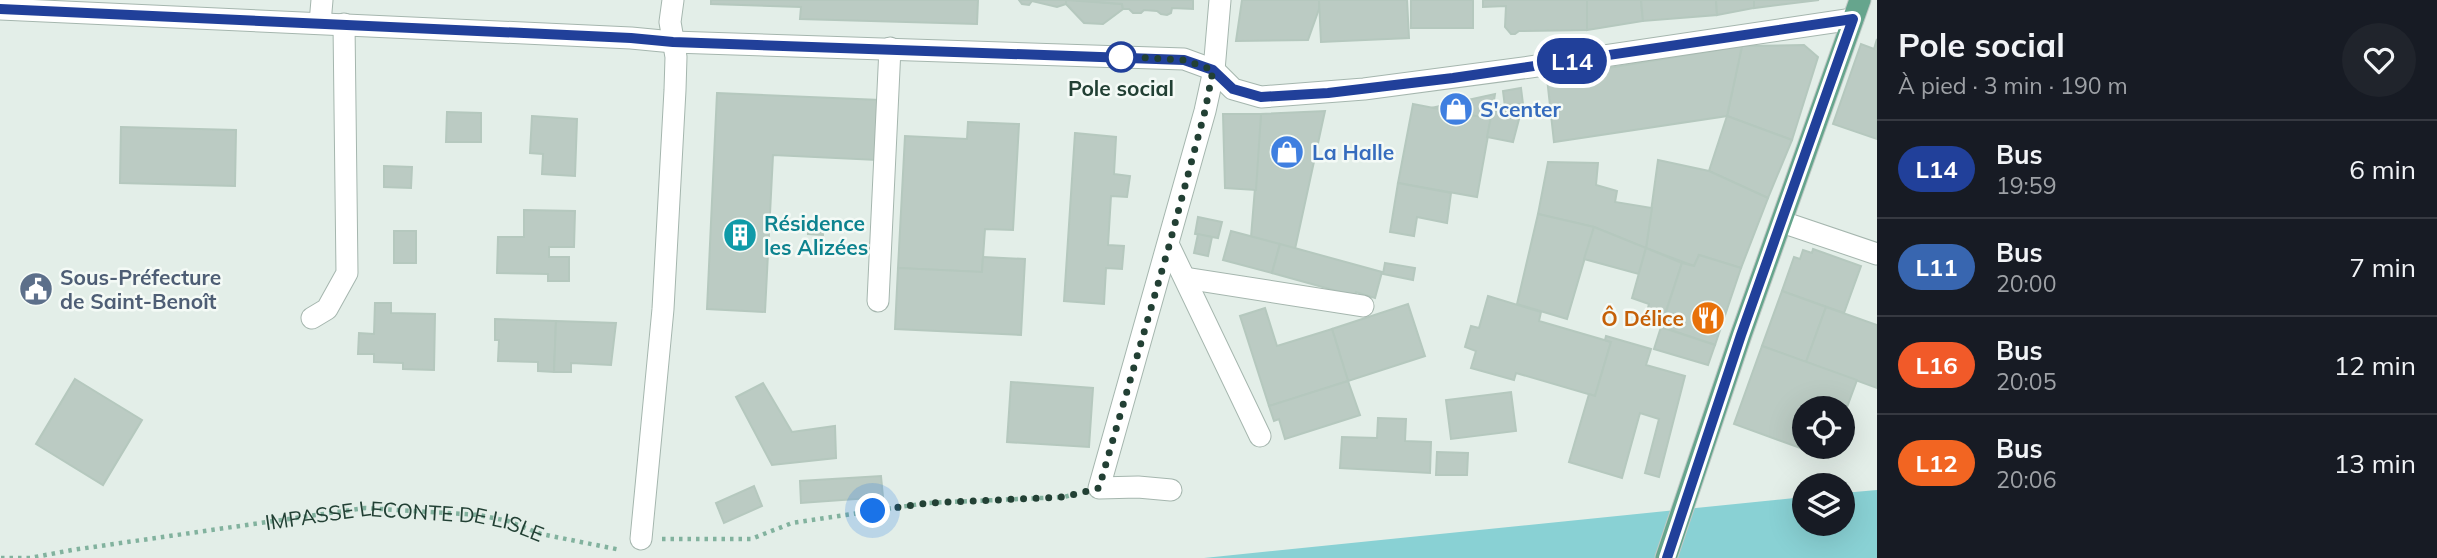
<!DOCTYPE html>
<html lang="fr">
<head>
<meta charset="utf-8">
<style>
  :root { --surface:#171b24; --page:#20242c; --text:#f1f3f6; --muted:#9ea1a6; --line:#363941 }
  body { margin:0; font-family:Mulish,sans-serif; background:var(--page); color:var(--text); height:100vh; display:flex; flex-direction:column; font-size:26px; white-space:nowrap }
  * { box-sizing:border-box; margin:0 }
  p { font-size:23px; color:var(--muted) }
  .icon { flex:none; width:38px; height:38px; fill:none; stroke:currentColor; stroke-width:2; stroke-linecap:round; stroke-linejoin:round }
  .map { position:relative; flex:1; overflow:hidden }
  .side { display:flex; flex-direction:column; background:var(--surface); width:560px }
  .side>* { flex:none }
  .badge { padding:0 14px; border-radius:23px; font-size:24px; line-height:46px }
  .controls { position:absolute; left:1792px; top:396px; display:grid; gap:14px }
  .controls a { display:grid; place-items:center; width:63px; height:63px; border-radius:50%; background:var(--surface); box-shadow:0 7px 28px #0002; font-size:35px }
  .you { position:absolute; width:35px; height:35px; margin:-18px; border:5px solid #fff; border-radius:50%; background:#1a73e8; box-shadow:0 0 0 10px #1a73e833 }
  .map>.badge { position:absolute; translate:-50% -50%; box-shadow:0 0 0 4px #fff }
  .round { display:grid; place-items:center; flex:none; width:74px; height:74px; border-radius:37px; background:var(--page) }
  .headline { display:flex; align-items:center; justify-content:space-between; height:119px; padding:0 21px }
  h1 { font-size:33px; font-weight:700; line-height:52px }
  ul { padding:0; list-style:none }
  li { display:flex; align-items:center; gap:21px; height:98px; padding:0 21px; border-top:2px solid var(--line) }
  li div { flex:1 }
  li b { display:block; font-size:26px }
  li em { font-style:normal }
  li .badge { min-width:77px; font-weight:700; text-align:center }
  main { display:flex; flex:1; min-height:0 }
  .map>svg:first-child { display:block }
</style>
</head>
<body>
<main>
<div class="map">
<svg width="1877" height="558" viewBox="0 0 1877 558">
  <rect width="100%" height="100%" fill="#e3eee8"/>
  <path fill="#89d1d4" d="M1877,490V558H1204L1804,497V523H1843V493Z"/>
  <g fill="#bbcbc3" stroke="#b5c8be" stroke-width="2">
    <path d="M711,0H978L977,24L800,19L801,7L711,4Z"/>
    <path d="M1019,0H1066V4L1057,7L1032,1L1029,5L1022,4Z"/>
    <path d="M1066,0L1122,4L1123,9L1103,24L1084,23L1066,4Z"/>
    <path d="M1074,0H1193V9L1172,8L1171,13L1167,15L1161,14L1157,11L1144,10L1141,13H1133L1129,9H1123L1122,4Z"/>
    <path d="M1242,0H1319V9L1308,40L1236,41Z"/>
    <path d="M1319,0H1407L1409,38L1321,42Z"/>
    <rect x="1411" y="0" width="62" height="28"/>
    <path d="M1483,0H1587V30L1519,31L1515,34H1511L1505,27L1506,6L1483,7Z"/>
    <path d="M1587,0H1641L1643,21L1587,30Z"/>
    <path d="M1641,0H1716L1717,15L1643,21Z"/>
    <path d="M1716,0H1754V8L1717,15Z"/>
    <path d="M1754,0H1819L1754,8Z"/>
    <path d="M1877,39V139L1833,124L1861,44L1874,49Z"/>
    <path d="M1804,45L1818,57L1792,140L1727,116L1742,46Z"/>
    <path d="M1742,46L1727,116L1554,142L1547,78Z"/>
    <path d="M1521,88L1523,104L1505,107L1503,91Z"/>
    <path d="M717,93L880,100L877,160L773,155L765,312L707,309Z"/>
    <path d="M1495,94L1491,119L1431,108Z"/>
    <path d="M1413,104L1491,119L1477,197L1398,183Z"/>
    <path d="M1523,104L1513,142L1487,137L1493,106Z"/>
    <path d="M1325,111L1295,249L1251,237L1261,114Z"/>
    <path d="M447,112L481,113V142H446Z"/>
    <path d="M1223,114H1261L1256,190L1225,188Z"/>
    <path d="M532,116L577,119L575,176L542,174L543,154L530,153Z"/>
    <path d="M1727,116L1792,140L1768,198L1709,171Z"/>
    <path d="M968,122L1019,124L1013,230L985,229L982,272L898,268L905,136L967,139Z"/>
    <path d="M121,127L236,130L235,186L120,183Z"/>
    <path d="M1075,133L1116,137L1114,174L1130,176L1127,197L1111,196L1108,245L1124,246L1122,269L1106,268L1104,304L1064,301Z"/>
    <path d="M1658,160L1709,171L1768,198L1741,268L1699,255L1694,266L1646,248Z"/>
    <path d="M1548,162L1598,163L1596,185L1617,191L1615,202L1652,208L1646,248L1594,227L1538,214Z"/>
    <path d="M384,166L412,167L411,188L384,187Z"/>
    <path d="M1398,183L1451,193L1447,223L1417,217L1414,236L1390,232Z"/>
    <path d="M524,210L575,211L574,247H549V257H569V281H548V274L497,273L498,237H524Z"/>
    <path d="M1538,214L1594,227L1567,319L1517,304Z"/>
    <path d="M1198,217L1222,222L1218,238L1195,234Z"/>
    <path d="M809,220L824,221L823,235L808,234Z"/>
    <path d="M1594,227L1646,248L1639,274L1584,259Z"/>
    <rect x="394" y="231" width="22" height="32"/>
    <path d="M1231,231L1280,244L1272,273L1223,260Z"/>
    <path d="M1198,234L1212,237L1208,256L1194,253Z"/>
    <path d="M1280,244L1382,272L1375,298L1356,292L1355,296L1272,273Z"/>
    <path d="M1646,248L1682,263L1661,327L1644,322L1649,304L1632,298Z"/>
    <path d="M1813,249L1861,266L1844,313L1782,291L1794,257L1800,259L1803,250L1812,253Z"/>
    <path d="M1699,255L1741,268L1715,345L1661,327L1682,263L1694,266Z"/>
    <path d="M983,257L1025,259L1021,335L895,329L898,268L982,272Z"/>
    <path d="M1385,263L1415,268L1413,280L1383,274Z"/>
    <path d="M1782,291L1826,307L1806,362L1762,346Z"/>
    <path d="M1488,296L1541,312L1539,321L1611,342L1595,396L1516,373L1514,380L1471,368L1476,351L1465,347L1471,326L1479,328Z"/>
    <path d="M375,303H391V313L435,314L434,370L403,369V363L374,362V354H358L359,333L374,334Z"/>
    <path d="M1408,304L1425,356L1348,381L1332,329Z"/>
    <path d="M1826,307L1877,325V388L1806,362Z"/>
    <path d="M1265,308L1277,346L1332,329L1348,381L1269,406L1240,316Z"/>
    <path d="M495,319L556,321L554,372L538,371V362L498,361L499,340H495Z"/>
    <path d="M556,321L616,323L611,365L571,363V372H554Z"/>
    <path d="M1661,327L1715,345L1708,365L1654,349Z"/>
    <path d="M1606,336L1651,349L1646,365L1685,376L1659,477L1645,473L1659,419L1640,413L1622,478L1569,462L1589,394L1595,396L1611,342L1605,340Z"/>
    <path d="M1762,346L1857,380L1843,418V408H1804V446H1833L1828,458L1734,424Z"/>
    <path d="M75,379L142,420L103,485L36,444Z"/>
    <path d="M1348,381L1360,415L1285,439L1279,419L1274,421L1269,406Z"/>
    <path d="M1011,382L1093,388L1089,447L1007,442Z"/>
    <path d="M763,383L792,432L835,426L836,458L772,465L736,397Z"/>
    <path d="M1511,392L1516,431L1451,439L1446,400Z"/>
    <path d="M1378,418L1406,419L1405,441L1431,442L1430,473L1340,468L1342,437L1377,438Z"/>
    <path d="M1437,452L1468,453L1467,475H1436Z"/>
    <path d="M881,476L883,497L801,503L800,481Z"/>
    <path d="M754,486L762,506L724,523L716,503Z"/>
  </g>
  <g fill="none" stroke-linecap="round" stroke-linejoin="round">
    <g stroke="#a5b6ae" stroke-width="23">
      <g id="minor">
        <path d="M0,9L631,38L673,42L1184,59L1214,70L1233,89L1261,97L1364,89L1530,67L1853,19"/>
        <path d="M320,23L322,0"/>
        <path d="M1782,222L1877,254"/>
        <path d="M1169,246L1260,436"/>
        <path d="M1185,278L1363,306"/>
        <path d="M878,301L890,48"/>
        <path d="M312,318L327,309L347,273L344,24"/>
        <path d="M1171,490L1138,487L1099,488L1205,111L1214,70L1220,0"/>
        <path d="M641,539L663,309L675,90L676,57L670,22L673,0"/>
      </g>
    </g>
    <g stroke="#c1cac6" stroke-width="23">
      <path id="major" d="M1666,558L1741,335L1860,0"/>
    </g>
    <g stroke="#82b29e" stroke-width="4.5" stroke-dasharray="3.5 5" stroke-linecap="butt">
      <path d="M662,539H751L792,523L927,503L1064,497L1079,493"/>
      <path id="s1" d="M1,558H30L72,550L365,508L479,515L508,521L541,534L621,550"/>
    </g>
    <use href="#minor" stroke="#fff" stroke-width="21"/>
    <use href="#major" stroke="#66a58d" stroke-width="21"/>
  </g>
  <g fill="none" stroke-linecap="round" stroke-linejoin="round">
    <g stroke="#fff" stroke-width="16">
      <path id="line" d="M0,9L631,38L673,42L1184,60L1213,70L1233,89L1261,97L1328,93L1453,78L1853,19L1741,335L1667,558"/>
    </g>
    <use href="#line" stroke="#21409a" stroke-width="10"/>
    <path stroke="#224034" stroke-width="7" stroke-dasharray="0 12.6" d="M873,511L928,503L1064,497L1099,488L1169,246L1205,111L1213,70L1184,60L1112,56L1121,57"/>
  </g>
  <defs>
    <g id="shop-disc" transform="scale(1.75)"><circle r="9.5" fill="#3f7fe0" stroke="#f4faf6"/><path d="M-5-2.5h2.3a2.7 3.5 0 0 1 5.4 0H5L5.5 6h-11ZM-1.5-2.5h3a1.5 2.3 0 0 0-3 0Z" fill="#fff"/></g>
    <g id="building-disc" transform="scale(1.75)"><circle r="9.5" fill="#0f9aa8" stroke="#f4faf6"/><path d="M-4-6H4V6H1V3H-1V6H-4ZM-2.5-4.3h1.7v1.8h-1.7ZM.8-4.3h1.7v1.8H.8ZM-2.5-1h1.7V.8h-1.7ZM.8-1h1.7V.8H.8Z" fill="#fff"/></g>
    <g id="civic-disc" transform="scale(1.75)"><circle r="9.5" fill="#5c6f8a" stroke="#f4faf6"/><path d="M-.6-6.5H3V-4.5H.6V-3L4-1V1h2V6H-6V1h2V-1L-.6-3ZM-1.2 2.5V6h2.4V2.5Z" fill="#fff"/></g>
    <g id="restaurant-disc" transform="scale(1.75)"><circle r="9.5" fill="#e8710a" stroke="#f4faf6"/><path d="M-5-6h1v4h1v-4h1v4h1v-4h1v5L-1.5 .5V6h-2V.5L-5-1ZM5-6V6H3V1.5H1.5Q1.5-4 5-6Z" fill="#fff"/></g>
  </defs>
  <g fill-rule="evenodd">
    <use href="#shop-disc" x="1456" y="109"/>
    <use href="#shop-disc" x="1287" y="152"/>
    <use href="#building-disc" x="740" y="235"/>
    <use href="#civic-disc" x="36" y="289"/>
    <use href="#restaurant-disc" x="1708" y="318"/>
  </g>
  <circle fill="#fff" stroke="#21409a" stroke-width="3.5" cx="1121" cy="57" r="14"/>
  <g text-anchor="middle" dominant-baseline="central" stroke-width="5" stroke-linejoin="round" paint-order="stroke">
    <g font-size="21" font-weight="bold" fill="#224034" stroke="#f4faf6">
      <text x="1121" y="88">Pole social</text>
    </g>
    <g font-size="21" font-weight="bold" fill="#366cbe" stroke="#f4faf6" text-anchor="start">
      <text x="1480" y="109">S'center</text>
      <text x="1312" y="152">La Halle</text>
    </g>
    <g font-size="21" font-weight="bold" fill="#0d838f" stroke="#f4faf6" text-anchor="start">
      <text x="764" y="223">Résidence<tspan x="764" dy="24">les Alizées</tspan></text>
    </g>
    <g font-size="21" font-weight="bold" fill="#4e5e75" stroke="#f4faf6" text-anchor="start">
      <text x="60" y="277">Sous-Préfecture<tspan x="60" dy="24">de Saint-Benoît</tspan></text>
    </g>
    <g font-size="21" font-weight="bold" fill="#c56008" stroke="#f4faf6" text-anchor="end">
      <text x="1684" y="318">Ô Délice</text>
    </g>
    <g font-size="21" fill="#224034" stroke="#f4faf6">
      <text stroke="none"><textPath href="#s1" startOffset="408">IMPASSE LECONTE DE LISLE</textPath></text>
    </g>
  </g>
</svg>
<div class="controls">
<a><svg class="icon" aria-label="locate" viewBox="0 0 24 24"><circle cx="12" cy="12" r="6"/><path d="M12 2v4M12 18v4M2 12h4M18 12h4"/></svg></a>
<a><svg class="icon" aria-label="layers" viewBox="0 0 24 24"><path d="M12 4l9 5-9 5-9-5zM3 14l9 5 9-5"/></svg></a>
</div>
<div class="you" style="left:873px;top:511px"></div>
<b class="badge" style="left:1572px;top:61px;background:#21409a;color:#fff">L14</b>
</div>
<section class="side">
<div class="headline"><div><h1>Pole social</h1><p>À pied · 3 min · 190 m</p></div><a class="round"><svg class="icon" aria-label="heart" viewBox="0 0 24 24"><path d="M12 20l-8-8c-3-5 5-10 8-4 3-6 11-1 8 4z"/></svg></a></div>
<ul>
<li><span class="badge" style="background:#21409a;color:#fff">L14</span><div><b>Bus</b><p>19:59</p></div><em>6 min</em></li>
<li><span class="badge" style="background:#3866b0;color:#fff">L11</span><div><b>Bus</b><p>20:00</p></div><em>7 min</em></li>
<li><span class="badge" style="background:#f15a29;color:#fff">L16</span><div><b>Bus</b><p>20:05</p></div><em>12 min</em></li>
<li><span class="badge" style="background:#f26522;color:#fff">L12</span><div><b>Bus</b><p>20:06</p></div><em>13 min</em></li>
</ul>
</section>
</main>
</body>
</html>
